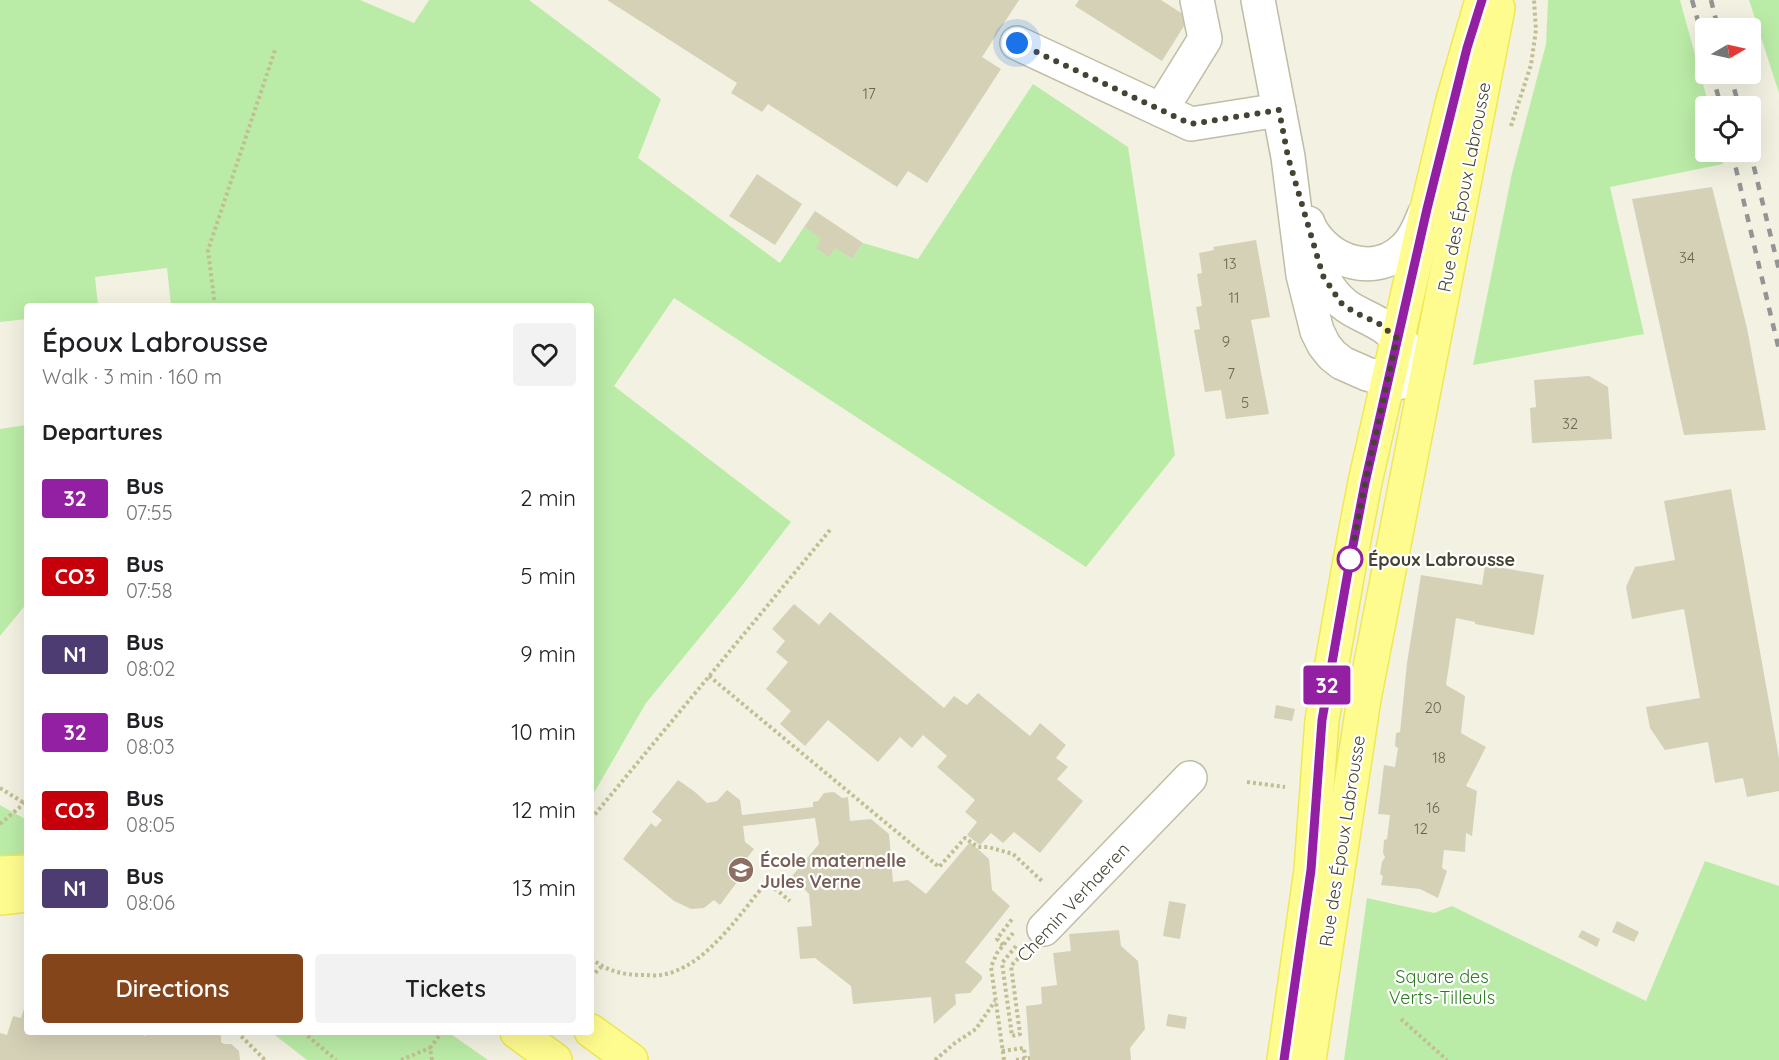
<!DOCTYPE html>
<html lang="en">
<head>
<meta charset="utf-8">
<style>
  :root { --surface:#fff; --page:#f2f2f2; --text:#202124; --muted:#757577; --accent:#84451a }
  body { margin:0; font-family:Quicksand,sans-serif; background:var(--page); color:var(--text); height:100vh; display:flex; flex-direction:column; font-size:22px; white-space:nowrap }
  * { box-sizing:border-box; margin:0 }
  p { font-size:20px; color:var(--muted) }
  .icon { flex:none; width:33px; height:33px; fill:none; stroke:currentColor; stroke-width:2; stroke-linecap:round; stroke-linejoin:round }
  .map { position:relative; flex:1; overflow:hidden }
  .panel { position:absolute; left:24px; top:303px; width:570px; height:732px; display:flex; flex-direction:column; background:var(--surface); border-radius:6px; box-shadow:0 6px 24px #0002 }
  .panel>* { flex:none }
  .badge { padding:0 12px; border-radius:4px; font-size:21px; line-height:39px }
  .needle { width:39px; rotate:81deg }
  .buttons { position:absolute; left:1695px; top:18px; display:grid; gap:12px }
  .buttons a { display:grid; place-items:center; width:66px; height:66px; border-radius:6px; background:var(--surface); box-shadow:0 6px 24px #0002; font-size:30px }
  .you { position:absolute; width:30px; height:30px; margin:-15px; border:4px solid #fff; border-radius:50%; background:#1a73e8; box-shadow:0 0 0 9px #1a73e833 }
  .map>.badge { position:absolute; translate:-50% -50%; box-shadow:0 0 0 3px #fff }
  h2 { padding:0 18px; font-size:22px; line-height:54px }
  .round { display:grid; place-items:center; flex:none; width:63px; height:63px; border-radius:6px; background:var(--page) }
  .overview { display:flex; align-items:center; justify-content:space-between; height:102px; padding:0 18px }
  h1 { font-size:28px; font-weight:600; line-height:45px }
  .action { display:flex; gap:12px; margin-top:auto; padding:12px 18px }
  .action a { flex:1; height:69px; border-radius:6px; background:var(--accent); color:#fff; font-size:24px; font-weight:600; line-height:69px; text-align:center }
  .action a+a { background:var(--page); color:var(--text) }
  ul { padding:0; list-style:none }
  li { display:flex; align-items:center; gap:18px; height:78px; padding:0 18px }
  li div { flex:1 }
  li b { display:block; font-size:22px }
  li em { font-style:normal }
  li .badge { min-width:66px; font-weight:700; text-align:center }
  .map>svg:first-child { display:block }
</style>
</head>
<body>
<div class="map">
<svg width="1779" height="1060" viewBox="0 0 1779 1060">
  <rect width="100%" height="100%" fill="#f3f2e2"/>
  <g fill="#bbeca7">
    <path d="M0,0H360L414,23L429,0H529L661,99L638,158L780,263L804,227L852,259L863,243L918,259L1033,84L1128,147L1175,455L1086,567L674,298L614,386L791,522L737,592L646,703L591,798V306H171L167,268L95,277L98,306H27V319L0,322Z"/>
    <path d="M1548,0H1680L1709,106H1706V152H1720L1723,164L1610,187L1644,334L1473,365L1512,173L1546,44Z"/>
    <path d="M1749,0H1779V93Z"/>
    <path d="M27,425V603L0,636V429Z"/>
    <path d="M0,805L27,820V853L0,858Z"/>
    <path d="M1705,861L1779,886V1060H1344L1367,898L1434,913L1452,906L1646,1001Z"/>
    <path d="M271,1032H448L488,1060H307Z"/>
  </g>
  <g fill="#d5d1b7">
    <path d="M607,0H1019L982,57L1001,69L927,183L908,171L897,187L768,104L762,112L731,93L737,83Z"/>
    <path d="M1079,0H1161L1189,18L1162,61L1075,6Z"/>
    <path d="M757,174L802,204L775,245L729,216Z"/>
    <path d="M1712,187L1747,328L1766,430L1684,435L1632,199Z"/>
    <path d="M815,211L863,243L852,259L835,248L829,257L816,248L821,239L804,227Z"/>
    <path d="M1256,240L1270,317L1251,320L1269,414L1226,419L1221,390L1205,392L1194,330L1200,329L1196,307L1202,306L1197,274L1202,273L1199,253L1214,250L1213,247Z"/>
    <path d="M1589,376L1608,387L1612,439L1532,443L1530,408L1536,407L1534,380Z"/>
    <path d="M1731,489L1779,758V791L1747,797L1743,778L1715,783L1708,742L1665,750L1650,728L1646,707L1700,698L1684,609L1632,619L1626,587L1635,567L1675,560L1664,501Z"/>
    <path d="M1485,565L1544,575L1534,635L1475,624V622L1456,618L1446,685L1465,696L1461,733L1486,747L1466,786L1477,791L1472,836L1466,833L1465,852L1444,850L1442,868L1447,871L1438,898L1420,889L1381,885L1383,876L1380,874L1382,862L1385,857L1383,853L1384,840L1387,839L1390,815L1378,814L1384,765L1395,767L1398,748L1395,746L1396,733L1400,732L1407,663L1421,575L1482,585Z"/>
    <path d="M794,604L819,625L830,612L944,708L954,696L967,705L978,693L1030,736L1040,723L1066,745L1056,758L1068,767L1057,779L1083,801L1040,853L1014,832L1003,843L991,833L980,845L967,835L977,822L965,812L975,800L937,767L947,756L923,735L912,748L900,737L878,762L828,720L805,746L780,724L791,711L766,689L788,662L776,652L785,641L772,629Z"/>
    <path d="M1276,705L1295,709L1292,721L1274,718Z"/>
    <path d="M678,780L695,792L707,803L717,801L727,790L740,800L742,815L813,807V802L818,801L824,793L834,792L842,798L848,797L850,821L871,819L889,834L893,882L908,880L926,894L970,842L989,859L992,890L1010,906L965,962L982,976V979L970,993L955,994L956,1004L934,1024L931,997L853,1004L851,986L815,958L800,959L797,927L812,926L809,894L792,876L819,844L815,818L743,826L745,842L754,849L741,866L746,870L720,905L714,900L704,908L691,909L674,901L623,859L651,823L656,827L662,820L652,812Z"/>
    <path d="M1169,901L1186,904L1180,939L1163,936Z"/>
    <path d="M1617,921L1639,932L1634,942L1612,932Z"/>
    <path d="M1119,930L1121,946L1138,961L1145,1029L1130,1048L1131,1060H1030L1026,1006L1042,1004L1041,987L1057,985L1053,953L1071,951L1069,934Z"/>
    <path d="M1582,930L1600,939L1597,947L1578,937Z"/>
    <path d="M27,999V1032H140L145,1036L149,1032H217L221,1036V1042L224,1044H231L239,1051L240,1060H0V1033L7,1035L13,1016L21,1018Z"/>
    <path d="M1168,1014L1187,1017L1185,1029L1166,1026Z"/>
  </g>
  <g fill="none" stroke-linecap="round" stroke-linejoin="round">
    <g stroke="#bfbda4" stroke-width="36">
      <g id="minor">
        <path d="M1258,0L1288,157L1303,275L1317,331L1324,345L1332,355L1342,363L1367,374L1398,383L1426,375C1414,359 1403,341 1387,329C1365,313 1348,314 1330,289C1317,270 1313,245 1308,223"/>
        <path d="M1017,43L1191,124L1279,110"/>
        <path d="M1161,110L1205,39L1197,0"/>
        <path d="M1310,228C1328,262 1375,278 1405,248C1415,239 1419,227 1424,215"/>
        <path d="M1044,929L1190,778"/>
      </g>
    </g>
    <g stroke="#eee855" stroke-width="36">
      <g id="major">
        <path d="M0,873L27,872"/>
        <path d="M0,898L27,895"/>
        <path d="M591,1031L631,1060"/>
        <path d="M517,1032L555,1060"/>
        <path d="M1284,1060L1311,870L1322,720L1349,566L1365,482L1427,209L1453,100L1482,0"/>
        <path d="M1309,1060L1364,699L1498,8"/>
      </g>
    </g>
    <g stroke="#c2be94" stroke-width="4" stroke-dasharray="3 3" stroke-linecap="butt">
      <path d="M1511,126L1531,65L1536,30L1534,0"/>
      <path d="M215,306L208,250L275,50"/>
      <path d="M709,676L939,867L965,838L978,847H988L1013,854L1043,882"/>
      <path d="M1247,782L1285,787"/>
      <path d="M0,788L24,803"/>
      <path d="M591,819L830,530"/>
      <path d="M0,824L27,801"/>
      <path d="M1003,945L997,939L1012,919"/>
      <path d="M1016,946L1002,963L1012,1036L1020,1034L1011,966L1023,953"/>
      <path d="M591,958C606,971 623,975 642,975C648,975 655,976 661,975C706,968 739,914 767,882L790,901"/>
      <path d="M591,977L601,967"/>
      <path d="M1401,1019L1447,1060"/>
      <path d="M237,1032L265,1060"/>
      <path d="M303,1032L336,1060"/>
      <path d="M1002,1051L1024,1048L1025,1058"/>
      <path d="M401,1060L430,1048"/>
      <path d="M432,1060L430,1048L442,1032"/>
      <path d="M935,1060L955,1043L976,1029L995,1001"/>
      <path d="M1004,1060L991,967L997,953L1013,933"/>
      <path d="M1016,1060L1030,1058"/>
    </g>
    <use href="#minor" stroke="#fff" stroke-width="33"/>
    <use href="#major" stroke="#fffc8f" stroke-width="33"/>
    <g stroke="#949494" stroke-width="4.5" stroke-dasharray="8 8" stroke-linecap="butt">
      <path d="M1692,0L1706,49"/>
      <path d="M1711,0L1718,28"/>
      <path d="M1712,74L1721,106"/>
      <path d="M1730,74L1739,106"/>
      <path d="M1750,151L1779,270"/>
      <path d="M1732,152L1779,350"/>
    </g>
  </g>
  <g fill="none" stroke-linecap="round" stroke-linejoin="round">
    <g stroke="#fff" stroke-width="14">
      <path id="line" d="M1284,1060L1311,870L1322,720L1349,566L1365,483L1427,209L1467,48L1482,0"/>
    </g>
    <use href="#line" stroke="#9320a3" stroke-width="9"/>
    <path stroke="#454332" stroke-width="6" stroke-dasharray="0 10.8" d="M1017,43L1191,124L1279,110L1288,157L1323,276L1341,303L1354,312L1378,323L1397,338L1365,483L1349,566L1350,559"/>
  </g>
  <defs>
    <g id="school-disc" transform="scale(1.35)"><circle r="9.5" fill="#8d6e63" stroke="#fff"/><path d="M0-5L7-2L0 1L-7-2ZM-4 1L0 2.5L4 1V4Q0 6-4 4Z" fill="#fff"/></g>
  </defs>
  <g fill-rule="evenodd">
    <use href="#school-disc" x="741" y="870"/>
  </g>
  <circle fill="#fff" stroke="#9320a3" stroke-width="3" cx="1350" cy="559" r="12"/>
  <g text-anchor="middle" dominant-baseline="central" stroke-width="4.5" stroke-linejoin="round" paint-order="stroke">
    <g font-size="15" fill="#696653">
      <text x="869" y="93">17</text>
      <text x="1687" y="257">34</text>
      <text x="1230" y="263">13</text>
      <text x="1234" y="297">11</text>
      <text x="1226" y="341">9</text>
      <text x="1231" y="373">7</text>
      <text x="1245" y="402">5</text>
      <text x="1570" y="423">32</text>
      <text x="1433" y="707">20</text>
      <text x="1439" y="757">18</text>
      <text x="1433" y="807">16</text>
      <text x="1421" y="828">12</text>
    </g>
    <g font-size="18" fill="#454332" stroke="#fff">
      <text transform="translate(1464 187) rotate(-79)">Rue des Époux Labrousse</text>
      <text transform="translate(1342 841) rotate(-81)">Rue des Époux Labrousse</text>
      <text transform="translate(1073 902) rotate(-47)">Chemin Verhaeren</text>
    </g>
    <g font-size="18" font-weight="bold" fill="#454332" stroke="#fff" text-anchor="start">
      <text x="1368" y="559">Époux Labrousse</text>
    </g>
    <g font-size="18" font-weight="bold" fill="#785e54" stroke="#fff" text-anchor="start">
      <text x="760" y="860">École maternelle<tspan x="760" dy="21">Jules Verne</tspan></text>
    </g>
    <g font-size="18" fill="#2c7b21" stroke="#fff">
      <text x="1442" y="976">Square des<tspan x="1442" dy="21">Verts-Tilleuls</tspan></text>
    </g>
  </g>
</svg>
<div class="buttons">
<a><svg class="needle" viewBox="-14 -14 28 28"><path d="M0-13l5 13h-10z" fill="#e53935"/><path d="M0 13l5-13h-10z" fill="#757577"/></svg></a>
<a><svg class="icon" aria-label="locate" viewBox="0 0 24 24"><circle cx="12" cy="12" r="6"/><path d="M12 2v4M12 18v4M2 12h4M18 12h4"/></svg></a>
</div>
<div class="you" style="left:1017px;top:43px"></div>
<b class="badge" style="left:1327px;top:685px;background:#9320a3;color:#fff">32</b>
<section class="panel">
<div class="overview"><div><h1>Époux Labrousse</h1><p>Walk · 3 min · 160 m</p></div><a class="round"><svg class="icon" aria-label="heart" viewBox="0 0 24 24"><path d="M12 20l-8-8c-3-5 5-10 8-4 3-6 11-1 8 4z"/></svg></a></div>
<h2>Departures</h2>
<ul>
<li><span class="badge" style="background:#9320a3;color:#fff">32</span><div><b>Bus</b><p>07:55</p></div><em>2 min</em></li>
<li><span class="badge" style="background:#c5000a;color:#fff">CO3</span><div><b>Bus</b><p>07:58</p></div><em>5 min</em></li>
<li><span class="badge" style="background:#4d3c71;color:#fff">N1</span><div><b>Bus</b><p>08:02</p></div><em>9 min</em></li>
<li><span class="badge" style="background:#9320a3;color:#fff">32</span><div><b>Bus</b><p>08:03</p></div><em>10 min</em></li>
<li><span class="badge" style="background:#c5000a;color:#fff">CO3</span><div><b>Bus</b><p>08:05</p></div><em>12 min</em></li>
<li><span class="badge" style="background:#4d3c71;color:#fff">N1</span><div><b>Bus</b><p>08:06</p></div><em>13 min</em></li>
</ul>
<div class="action"><a>Directions</a><a>Tickets</a></div>
</section>
</div>
</body>
</html>
